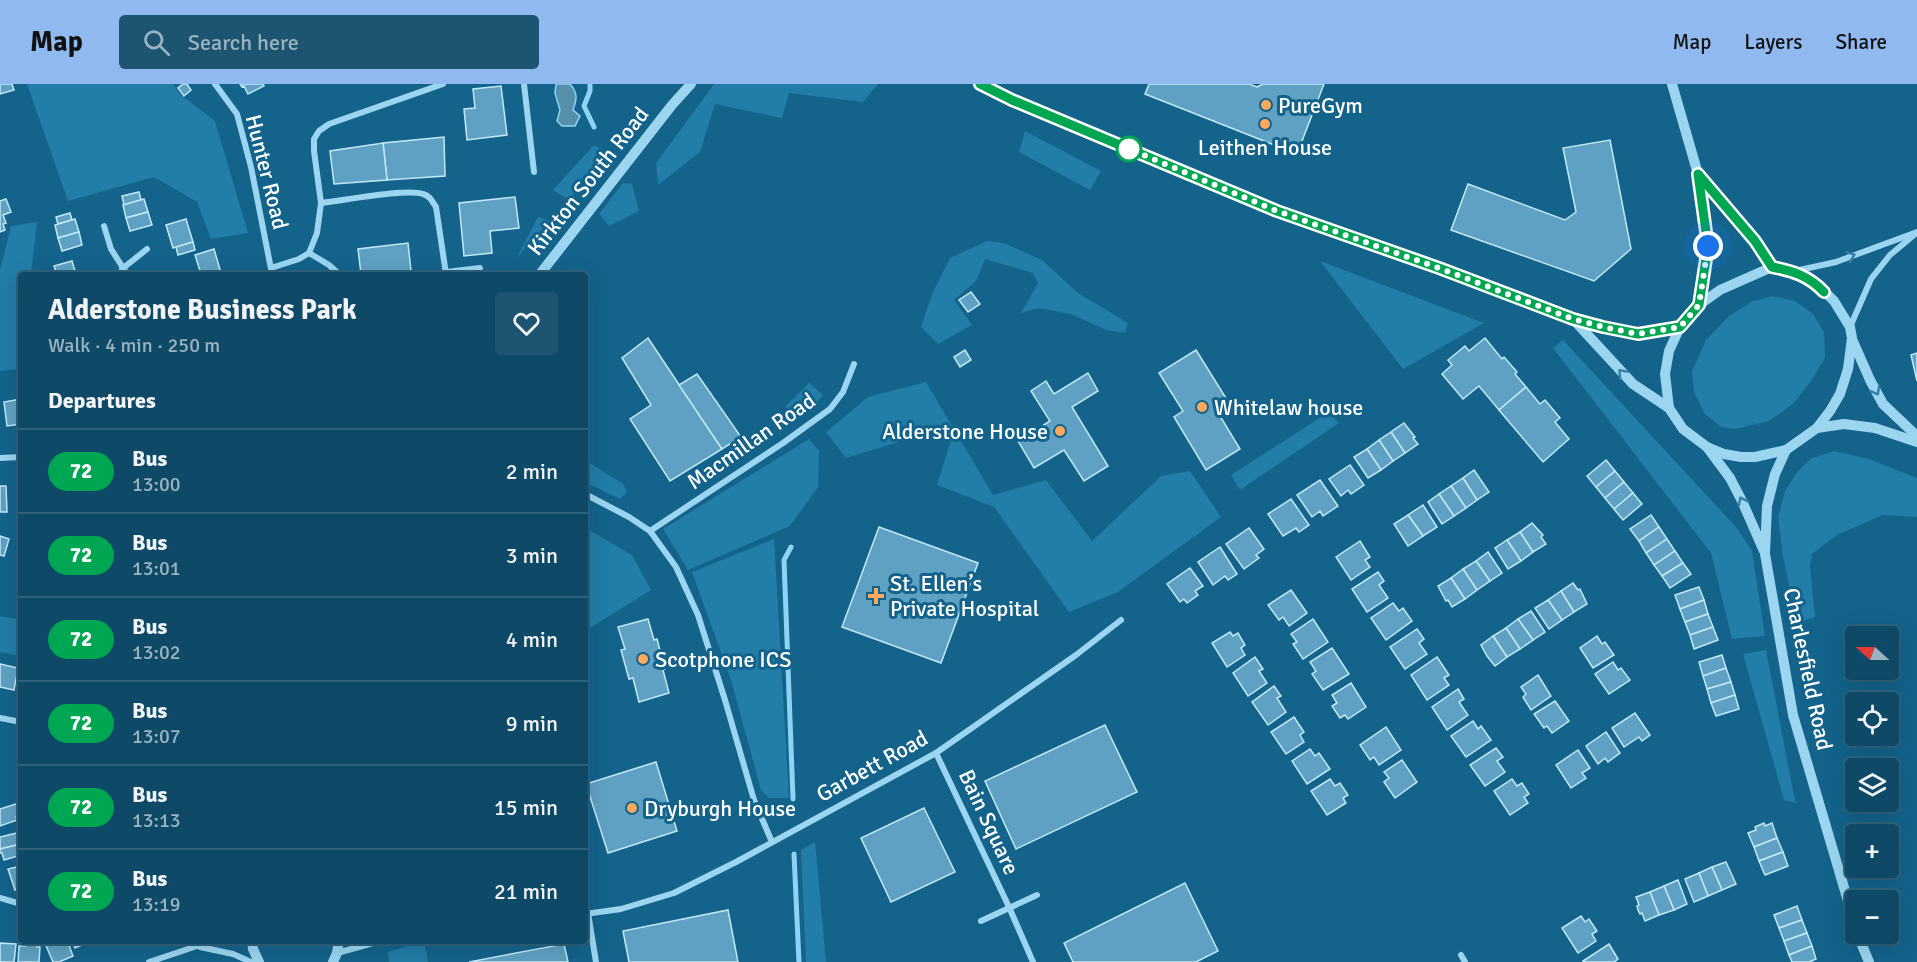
<!DOCTYPE html>
<html lang="en">
<head>
<meta charset="utf-8">
<style>
  :root { --surface:#0e4a68; --page:#1c5471; --text:#f1f3f6; --muted:#9bb3c0; --line:#2e627c; --accent:#90b9f0 }
  body { margin:0; font-family:Signika,sans-serif; background:var(--page); color:var(--text); height:100vh; display:flex; flex-direction:column; font-size:22px; white-space:nowrap }
  * { box-sizing:border-box; margin:0 }
  p { font-size:20px; color:var(--muted) }
  .icon { flex:none; width:33px; height:33px; fill:none; stroke:currentColor; stroke-width:2; stroke-linecap:round; stroke-linejoin:round }
  .map { position:relative; flex:1; overflow:hidden }
  .panel { position:absolute; left:18px; top:188px; width:570px; height:672px; display:flex; flex-direction:column; background:var(--surface); border-radius:6px; box-shadow:0 6px 24px #0002,0 0 0 2px var(--line) }
  .panel>* { flex:none }
  .badge { padding:0 12px; border-radius:20px; font-size:21px; line-height:39px }
  .needle { width:39px; rotate:291deg }
  .fabs { position:absolute; left:1845px; top:542px; display:grid; gap:12px }
  .fabs a { display:grid; place-items:center; width:54px; height:54px; border-radius:6px; background:var(--surface); box-shadow:0 6px 24px #0002,0 0 0 2px var(--line); font-size:30px }
  .you { position:absolute; width:30px; height:30px; margin:-15px; border:4px solid #fff; border-radius:50%; background:#1a73e8; box-shadow:0 0 0 9px #1a73e833 }
  .map>.badge { position:absolute; translate:-50% -50%; box-shadow:0 0 0 3px #fff }
  h2 { padding:0 30px; font-size:22px; line-height:54px }
  .round { display:grid; place-items:center; flex:none; width:63px; height:63px; border-radius:6px; background:var(--page) }
  .head { display:flex; align-items:center; justify-content:space-between; height:102px; padding:0 30px }
  h1 { font-size:28px; font-weight:700; line-height:45px }
  ul { padding:0; list-style:none }
  li { display:flex; align-items:center; gap:18px; height:84px; padding:0 30px; border-top:2px solid var(--line) }
  li div { flex:1 }
  li b { display:block; font-size:22px }
  li em { font-style:normal }
  li .badge { min-width:66px; font-weight:700; text-align:center }
  header { display:flex; align-items:center; gap:36px; box-sizing:border-box; height:84px; padding:0 30px; background:var(--accent); color:#111 }
  header strong { font-size:28px }
  nav { display:flex; gap:33px; margin-inline-start:auto; font-size:21px }
  .search { width:420px; height:54px; background:var(--page); display:flex; align-items:center; gap:15px; box-sizing:border-box; padding:0 21px; border-radius:6px; color:var(--muted); font-size:22px }
  .map>svg:first-child { display:block }
</style>
</head>
<body>
<header>
<strong>Map</strong>
<div class="search"><svg class="icon" aria-label="search" viewBox="0 0 24 24"><circle cx="10" cy="10" r="6"/><path d="M15 15l6 6"/></svg>Search here</div>
<nav><a>Map</a><a>Layers</a><a>Share</a></nav>
</header>
<div class="map">
<svg width="1917" height="878" viewBox="0 0 1917 878">
  <rect width="100%" height="100%" fill="#13638b"/>
  <g fill="#227da8">
    <path d="M27,0H173L181,11L215,37L248,149L211,155L197,118L154,93L68,117Z"/>
    <path d="M714,0H878L863,18L789,9L782,34L715,20L700,68L658,101L656,79Z"/>
    <path d="M1025,47L1101,87L1090,106L1019,68Z"/>
    <path d="M594,61L606,68L569,116L553,106Z"/>
    <path d="M623,99L632,100L639,127L609,142L599,130Z"/>
    <path d="M538,133L550,137L517,173Z"/>
    <path d="M37,138L31,190H21V285L0,287V186L11,142Z"/>
    <path d="M987,157L1004,159L1042,176L1078,209L1128,239L1125,249L1106,246L1071,230L1038,224L1021,229L1038,199L1033,189L985,175L976,197L954,216L972,241L938,260L921,243L932,210L950,174Z"/>
    <path d="M1320,177L1484,239L1403,285Z"/>
    <path d="M1773,212L1795,217L1813,230L1824,248L1825,274L1811,297L1793,320L1769,337L1735,345L1721,343L1705,330L1694,308L1692,287L1706,256L1729,232L1753,217Z"/>
    <path d="M1563,256L1736,443L1752,467L1765,552L1732,555L1711,469L1553,264Z"/>
    <path d="M926,298L993,411L1046,396L1092,457L1161,392L1190,387L1221,433L1118,508L1069,528L994,423L937,401L951,356L923,344L909,355L846,374L826,348L868,313Z"/>
    <path d="M809,299L823,311L806,331L785,323Z"/>
    <path d="M1329,328L1339,339L1240,406L1231,391Z"/>
    <path d="M809,355L819,367L818,403L790,442L688,486L663,445Z"/>
    <path d="M1834,367L1869,375L1917,394V433L1883,431L1837,451L1812,470L1810,482L1815,533L1797,539L1783,473L1778,433L1785,407L1798,387L1812,374Z"/>
    <path d="M585,376L623,400L627,408L620,415L585,398Z"/>
    <path d="M589,446L632,471L651,506L585,547V449Z"/>
    <path d="M774,455L789,714H769L761,706L731,596L692,488Z"/>
    <path d="M0,532L21,536V572L0,568Z"/>
    <path d="M1766,566L1792,702L1796,719L1784,716L1743,570Z"/>
    <path d="M815,758L826,878H806L801,766Z"/>
    <path d="M424,857L428,878H389L388,868Z"/>
  </g>
  <path fill="#558fac" stroke="#8dd4f4" stroke-width="1.5" d="M556,0H570C578,9 577,15 573,26L580,32L575,42H562L557,37L560,26L555,9Z"/>
  <g fill="none" stroke-linecap="round" stroke-linejoin="round">
    <g stroke="#8dd4f4" stroke-width="5">
      <path d="M590,0V7L584,22L594,43"/>
      <path d="M791,463L784,476L793,715"/>
      <path d="M794,770L799,878"/>
    </g>
  </g>
  <g fill="#5fa1c2" stroke="#c2e9fc" stroke-width="1.5">
    <path d="M0,0H12L14,6L0,10Z"/>
    <path d="M183,0H187L191,6L184,12L178,4Z"/>
    <path d="M240,0H263L264,2L248,10L244,2L242,3Z"/>
    <path d="M1149,0H1249L1257,3L1263,0H1324L1297,70L1145,10Z"/>
    <path d="M501,2L507,51L467,56L464,25L475,24L473,5Z"/>
    <path d="M444,53L445,92L387,96L383,59Z"/>
    <path d="M1610,56L1631,165L1594,197L1451,146L1468,100L1565,136L1576,128L1563,64Z"/>
    <path d="M383,59L387,96L334,100L330,67Z"/>
    <path d="M139,108L141,116L124,121L122,112Z"/>
    <path d="M515,113L519,144L490,147L492,169L464,172L459,119Z"/>
    <path d="M6,115L11,128L3,131L6,139L3,140L5,146L0,148V117Z"/>
    <path d="M144,115L148,128L126,134L123,121Z"/>
    <path d="M148,128L152,141L130,147L126,134Z"/>
    <path d="M70,129L72,136L58,140L56,133Z"/>
    <path d="M75,135L79,148L58,154L55,141Z"/>
    <path d="M186,135L193,158L173,164L166,141Z"/>
    <path d="M79,148L82,161L62,167L58,154Z"/>
    <path d="M193,158L195,166L178,171L176,163Z"/>
    <path d="M408,159L411,187L380,190H361L358,165Z"/>
    <path d="M214,165L221,189L201,190L195,171Z"/>
    <path d="M72,177L76,190H49L56,188L54,182Z"/>
    <path d="M411,187V190H380Z"/>
    <path d="M971,208L980,220L968,228L959,216Z"/>
    <path d="M648,254L722,365L670,397L630,335L651,321L622,274Z"/>
    <path d="M1485,254L1502,275L1504,273L1517,288L1515,290L1526,303L1499,326L1479,302L1463,315L1442,290L1452,281L1448,276L1465,262L1469,267Z"/>
    <path d="M965,266L971,276L960,283L954,273Z"/>
    <path d="M1196,266L1229,319L1217,327L1240,365L1206,386L1174,333L1183,327L1159,289Z"/>
    <path d="M1917,269V297L1911,271Z"/>
    <path d="M1088,289L1098,307L1072,323L1108,382L1084,397L1064,366L1034,384L1018,357L1050,337L1031,307L1046,297L1054,310Z"/>
    <path d="M697,290L741,353L722,365L679,301Z"/>
    <path d="M1526,303L1540,320L1545,316L1560,334L1555,338L1569,355L1543,378L1499,326Z"/>
    <path d="M21,315V340L7,342L4,318Z"/>
    <path d="M1404,339L1415,353L1413,354L1418,360L1405,369L1391,348Z"/>
    <path d="M1391,348L1405,369L1393,377L1379,356Z"/>
    <path d="M1379,356L1393,377L1381,386L1367,365Z"/>
    <path d="M1367,365L1381,386L1368,394L1354,373Z"/>
    <path d="M1606,376L1615,387L1596,403L1587,392Z"/>
    <path d="M1350,381L1364,401L1351,410L1348,406L1341,412L1329,395Z"/>
    <path d="M1474,386L1489,408L1477,416L1463,394Z"/>
    <path d="M1615,387L1624,398L1605,414L1596,403Z"/>
    <path d="M1463,394L1477,416L1466,424L1451,402Z"/>
    <path d="M1320,396L1338,422L1323,432L1320,427L1312,433L1297,411Z"/>
    <path d="M1624,398L1633,409L1614,425L1605,414Z"/>
    <path d="M0,402H6L7,428H0Z"/>
    <path d="M1451,402L1466,424L1454,432L1439,410Z"/>
    <path d="M1633,409L1642,420L1623,436L1614,425Z"/>
    <path d="M1439,410L1454,432L1442,440L1428,418Z"/>
    <path d="M1291,415L1309,441L1299,448L1296,444L1283,452L1268,430Z"/>
    <path d="M1423,421L1437,443L1423,452L1408,431Z"/>
    <path d="M1408,431L1423,452L1408,462L1394,440Z"/>
    <path d="M1651,431L1659,443L1639,457L1630,445Z"/>
    <path d="M1532,439L1543,451L1541,453L1546,460L1533,468L1520,448Z"/>
    <path d="M879,443L978,479L941,579L842,543Z"/>
    <path d="M1659,443L1667,455L1646,469L1639,457Z"/>
    <path d="M1249,444L1264,465L1256,471L1259,474L1244,485L1226,460Z"/>
    <path d="M1520,448L1533,468L1521,477L1507,456Z"/>
    <path d="M0,452L9,455L4,472L0,471Z"/>
    <path d="M1667,455L1675,467L1654,481L1646,469Z"/>
    <path d="M1507,456L1521,477L1508,485L1495,464Z"/>
    <path d="M1360,457L1370,473L1365,476L1370,483L1351,496L1336,473Z"/>
    <path d="M1220,463L1237,490L1228,496L1225,492L1213,501L1198,478Z"/>
    <path d="M1675,467L1683,479L1662,492L1654,481Z"/>
    <path d="M1488,468L1502,489L1490,497L1476,477Z"/>
    <path d="M1476,477L1490,497L1477,506L1463,485Z"/>
    <path d="M1683,479L1691,490L1670,504L1662,492Z"/>
    <path d="M1190,484L1203,502L1195,507L1198,511L1187,519L1184,515L1180,518L1167,500Z"/>
    <path d="M1463,485L1477,506L1465,515L1451,494Z"/>
    <path d="M1378,488L1384,497L1379,501L1388,514L1367,528L1352,505Z"/>
    <path d="M1451,494L1465,515L1452,523L1448,516L1446,517L1438,502Z"/>
    <path d="M1573,499L1578,506L1580,505L1587,520L1574,528L1561,507Z"/>
    <path d="M1699,503L1704,516L1680,525L1675,511Z"/>
    <path d="M1291,506L1307,529L1289,542L1283,533L1279,536L1268,521Z"/>
    <path d="M1561,507L1574,528L1562,536L1548,516Z"/>
    <path d="M1548,516L1562,536L1549,545L1535,524Z"/>
    <path d="M1704,516L1708,530L1685,538L1680,525Z"/>
    <path d="M1393,519L1399,527L1403,524L1412,537L1386,556L1371,534Z"/>
    <path d="M1531,527L1545,548L1533,556L1518,535Z"/>
    <path d="M1708,530L1713,543L1690,551L1685,538Z"/>
    <path d="M648,535L654,556L657,555L665,585L663,586L669,609L639,618L633,594L629,595L621,566L625,565L618,543Z"/>
    <path d="M1313,535L1328,558L1303,575L1293,560L1297,558L1291,550Z"/>
    <path d="M1518,535L1533,556L1520,565L1506,544Z"/>
    <path d="M1713,543L1718,556L1694,565L1690,551Z"/>
    <path d="M1506,544L1520,565L1507,573L1493,552Z"/>
    <path d="M1417,545L1424,555L1419,559L1427,570L1405,585L1390,563Z"/>
    <path d="M1230,548L1233,552L1238,549L1245,561L1241,564L1245,571L1227,583L1212,559Z"/>
    <path d="M1493,552L1507,573L1495,582L1487,572L1481,561Z"/>
    <path d="M1597,552L1602,560L1605,558L1614,571L1593,584L1580,564Z"/>
    <path d="M1332,564L1349,590L1323,606L1312,590L1316,587L1310,578Z"/>
    <path d="M1722,571L1726,584L1703,592L1699,578Z"/>
    <path d="M1255,573L1263,585L1259,587L1267,599L1248,612L1233,589Z"/>
    <path d="M1437,573L1449,591L1444,594L1449,601L1427,616L1411,591Z"/>
    <path d="M1613,578L1618,586L1621,584L1630,596L1609,610L1595,590Z"/>
    <path d="M0,580L18,584L14,606L0,603Z"/>
    <path d="M1726,584L1731,598L1707,605L1703,592Z"/>
    <path d="M1538,591L1551,612L1531,626L1523,613L1526,610L1521,603Z"/>
    <path d="M1731,598L1735,611L1711,619L1707,605Z"/>
    <path d="M1351,599L1366,623L1348,635L1345,631L1340,634L1332,622L1337,619L1332,611Z"/>
    <path d="M1274,602L1281,612L1277,614L1286,628L1268,641L1252,618Z"/>
    <path d="M1458,605L1464,615L1459,618L1468,631L1447,646L1432,623Z"/>
    <path d="M1735,611L1739,625L1716,632L1711,619Z"/>
    <path d="M1555,617L1569,637L1552,649L1547,642L1544,644L1534,630Z"/>
    <path d="M1635,629L1650,651L1642,657L1639,653L1624,663L1612,644Z"/>
    <path d="M1294,633L1304,648L1300,651L1304,658L1286,670L1271,648Z"/>
    <path d="M1473,637L1478,645L1481,642L1491,656L1466,673L1451,652Z"/>
    <path d="M1105,641L1137,708L1016,765L985,697Z"/>
    <path d="M1386,643L1401,666L1379,681L1374,673L1370,676L1360,661Z"/>
    <path d="M1606,648L1620,669L1608,678L1605,674L1598,680L1586,662Z"/>
    <path d="M1496,664L1503,673L1497,677L1505,688L1485,702L1470,681Z"/>
    <path d="M1310,665L1315,672L1319,669L1330,685L1307,700L1292,677Z"/>
    <path d="M1578,666L1590,684L1582,689L1586,694L1571,704L1556,681Z"/>
    <path d="M1402,676L1417,698L1395,714L1384,698L1389,694L1384,688Z"/>
    <path d="M656,678L677,747L608,769L586,700Z"/>
    <path d="M1330,695L1335,702L1340,699L1348,711L1343,714L1346,719L1327,731L1311,707Z"/>
    <path d="M1512,695L1517,702L1522,699L1529,710L1524,713L1528,719L1510,731L1494,707Z"/>
    <path d="M19,719L21,731L16,733L17,736L0,742V725Z"/>
    <path d="M924,724L955,788L891,818L861,754Z"/>
    <path d="M1764,739L1765,742L1772,739L1777,754L1754,763L1748,749L1756,746L1755,743Z"/>
    <path d="M21,748V760L0,765V753Z"/>
    <path d="M1777,754L1783,768L1759,777L1754,763Z"/>
    <path d="M21,760V771L4,776L2,769H0V765Z"/>
    <path d="M1783,768L1788,782L1765,791L1759,777Z"/>
    <path d="M1726,778L1736,800L1722,806L1712,783Z"/>
    <path d="M21,782V804L15,806L8,785Z"/>
    <path d="M1712,783L1722,806L1708,812L1699,789Z"/>
    <path d="M1699,789L1708,812L1694,818L1685,795Z"/>
    <path d="M1678,796L1687,820L1674,826L1664,802Z"/>
    <path d="M1185,799L1218,867L1196,878H1073L1064,859Z"/>
    <path d="M1664,802L1674,826L1659,831L1650,808Z"/>
    <path d="M1650,808L1659,831L1645,837L1642,829L1640,830L1638,826L1637,822L1639,821L1636,813Z"/>
    <path d="M1797,822L1802,836L1779,844L1774,831Z"/>
    <path d="M728,826L738,878H629L623,847Z"/>
    <path d="M1581,832L1585,838L1589,835L1597,847L1592,850L1596,857L1578,869L1562,844Z"/>
    <path d="M1802,836L1807,849L1784,857L1779,844Z"/>
    <path d="M1807,849L1812,862L1789,871L1784,857Z"/>
    <path d="M27,856H36L38,858L37,863H40L39,878H18L19,862H26Z"/>
    <path d="M46,856H67L73,872L59,878H53L44,857Z"/>
    <path d="M72,856H93L75,864Z"/>
    <path d="M0,859L16,860L14,878H0Z"/>
    <path d="M564,860L568,878H469Z"/>
    <path d="M1609,860L1618,875L1614,878H1583V877Z"/>
    <path d="M1812,862L1816,875L1809,878H1792L1789,871Z"/>
  </g>
  <g fill="none" stroke-linecap="round" stroke-linejoin="round">
    <g stroke="#9bd5f0" stroke-width="6">
      <path d="M215,0L237,30L251,83L272,190"/>
      <path d="M524,0L534,88"/>
      <path d="M321,119C342,117 406,104 423,110C430,112 432,117 436,123L446,190"/>
      <path d="M104,142L111,165L127,190"/>
      <path d="M309,169L329,181L339,190"/>
      <path d="M271,184L299,175L309,169L317,149L321,119L314,67V55L319,47L329,40L443,0"/>
      <path d="M122,185L147,165"/>
      <path d="M1795,187L1836,178L1917,148"/>
      <path d="M446,188L480,184"/>
      <path d="M1850,243L1871,195L1890,171L1914,151"/>
      <path d="M0,374L21,373"/>
      <path d="M585,410L629,433L650,447L676,483L698,531L725,616L754,716L772,758"/>
      <path d="M650,447L783,359L830,325L843,308L854,280"/>
      <path d="M0,634L21,638"/>
      <path d="M936,669L1009,823L1033,878"/>
      <path d="M0,814L21,820"/>
      <path d="M588,829L596,878"/>
      <path d="M585,830L621,825L674,809L736,778L936,669L1076,571L1121,536"/>
      <path d="M981,837L1037,811"/>
      <path d="M200,863L233,870L251,878"/>
      <path d="M337,869L384,856"/>
      <path d="M1461,871L1465,878"/>
      <path d="M149,878L215,856"/>
    </g>
    <g stroke="#9bd5f0" stroke-width="10">
      <path d="M980,0L1012,16L1277,127L1439,184L1573,235L1603,243L1638,250L1680,243"/>
      <path d="M1672,0L1698,90L1708,162L1707,176L1699,221"/>
      <path d="M1698,90L1755,157L1772,183"/>
      <path d="M1772,183L1795,187L1815,198L1834,217L1850,243L1852,254L1848,285L1840,310L1830,327L1817,344L1786,366L1755,373H1741L1724,370L1707,363L1683,345L1669,324L1665,290L1669,267L1680,243L1699,221L1720,206Z"/>
      <path d="M540,190L672,21L691,0"/>
      <path d="M1573,235L1633,300L1669,324"/>
      <path d="M1852,255L1870,296L1883,320L1917,352"/>
      <path d="M1817,344L1844,340L1875,344L1917,358"/>
      <path d="M1707,363L1730,394L1742,417L1764,467"/>
      <path d="M1786,366L1775,390L1767,422L1765,470L1793,631L1856,844"/>
      <path d="M1857,849L1869,878"/>
      <path d="M252,856L253,865L259,878"/>
      <path d="M333,878L337,869L339,856"/>
    </g>
  </g>
  <defs><path id="oneway-chevron" d="M-2-3.5L2.5 0L-2 3.5" fill="none" stroke-width="1.6" stroke-linecap="round" stroke-linejoin="round" transform="scale(1.5)"/></defs>
  <g stroke="#3580a4">
    <use href="#oneway-chevron" transform="translate(1851 172) rotate(-20)"/>
    <use href="#oneway-chevron" transform="translate(1622 289) rotate(-133)"/>
    <use href="#oneway-chevron" transform="translate(1876 307) rotate(61)"/>
    <use href="#oneway-chevron" transform="translate(1742 417) rotate(-116)"/>
  </g>
  <g fill="none" stroke-linecap="round" stroke-linejoin="round">
    <g stroke="#fff" stroke-width="14">
      <path id="line" d="M980,0L1012,16L1277,127L1439,184L1573,235L1603,243L1638,250L1680,243L1699,221L1708,162L1698,90L1755,157L1772,183C1793,187 1809,192 1824,208"/>
    </g>
    <use href="#line" stroke="#00a651" stroke-width="9"/>
    <path stroke="#fff" stroke-width="6" stroke-dasharray="0 10.8" d="M1129,65L1122,62L1277,127L1439,184L1573,235L1603,243L1638,250L1680,243L1699,221L1708,162"/>
  </g>
  <g fill="#ffaa5a" stroke="#13638b" stroke-width="2">
    <circle cx="1266" cy="21" r="6"/>
    <circle cx="1265" cy="40" r="6"/>
    <circle cx="1202" cy="323" r="6"/>
    <circle cx="1060" cy="347" r="6"/>
    <path d="M873 503h6v6h6v6h-6v6h-6v-6h-6v-6h6z"/>
    <circle cx="643" cy="575" r="6"/>
    <circle cx="632" cy="724" r="6"/>
  </g>
  <circle fill="#fff" stroke="#00a651" stroke-width="3" cx="1129" cy="65" r="12"/>
  <g text-anchor="middle" dominant-baseline="central" stroke-width="6" stroke-linejoin="round" paint-order="stroke">
    <g font-size="22" fill="#fff" stroke="#13638b" text-anchor="start">
      <text x="1278" y="21">PureGym</text>
      <text x="1265" y="63" text-anchor="middle">Leithen House</text>
      <text x="1214" y="323">Whitelaw house</text>
      <text x="1048" y="347" text-anchor="end">Alderstone House</text>
      <text x="890" y="499">St. Ellen’s<tspan x="890" dy="25">Private Hospital</tspan></text>
      <text x="655" y="575">Scotphone ICS</text>
      <text x="644" y="724">Dryburgh House</text>
    </g>
    <g font-size="22" fill="#fff" stroke="#13638b">
      <text transform="translate(267 88) rotate(76)">Hunter Road</text>
      <text transform="translate(588 97) rotate(-52)">Kirkton South Road</text>
      <text transform="translate(751 357) rotate(-35)">Macmillan Road</text>
      <text transform="translate(1808 585) rotate(78)">Charlesfield Road</text>
      <text transform="translate(872 682) rotate(-29)">Garbett Road</text>
      <text transform="translate(989 738) rotate(65)">Bain Square</text>
    </g>
  </g>
</svg>
<div class="fabs">
<a><svg class="needle" viewBox="-14 -14 28 28"><path d="M0-13l5 13h-10z" fill="#e53935"/><path d="M0 13l5-13h-10z" fill="#9bb3c0"/></svg></a>
<a><svg class="icon" aria-label="locate" viewBox="0 0 24 24"><circle cx="12" cy="12" r="6"/><path d="M12 2v4M12 18v4M2 12h4M18 12h4"/></svg></a>
<a><svg class="icon" aria-label="layers" viewBox="0 0 24 24"><path d="M12 4l9 5-9 5-9-5zM3 14l9 5 9-5"/></svg></a>
<a>+</a>
<a>−</a>
</div>
<div class="you" style="left:1708px;top:162px"></div>
<section class="panel">
<div class="head"><div><h1>Alderstone Business Park</h1><p>Walk · 4 min · 250 m</p></div><a class="round"><svg class="icon" aria-label="heart" viewBox="0 0 24 24"><path d="M12 20l-8-8c-3-5 5-10 8-4 3-6 11-1 8 4z"/></svg></a></div>
<h2>Departures</h2>
<ul>
<li><span class="badge" style="background:#00a651;color:#fff">72</span><div><b>Bus</b><p>13:00</p></div><em>2 min</em></li>
<li><span class="badge" style="background:#00a651;color:#fff">72</span><div><b>Bus</b><p>13:01</p></div><em>3 min</em></li>
<li><span class="badge" style="background:#00a651;color:#fff">72</span><div><b>Bus</b><p>13:02</p></div><em>4 min</em></li>
<li><span class="badge" style="background:#00a651;color:#fff">72</span><div><b>Bus</b><p>13:07</p></div><em>9 min</em></li>
<li><span class="badge" style="background:#00a651;color:#fff">72</span><div><b>Bus</b><p>13:13</p></div><em>15 min</em></li>
<li><span class="badge" style="background:#00a651;color:#fff">72</span><div><b>Bus</b><p>13:19</p></div><em>21 min</em></li>
</ul>
</section>
</div>
</body>
</html>
